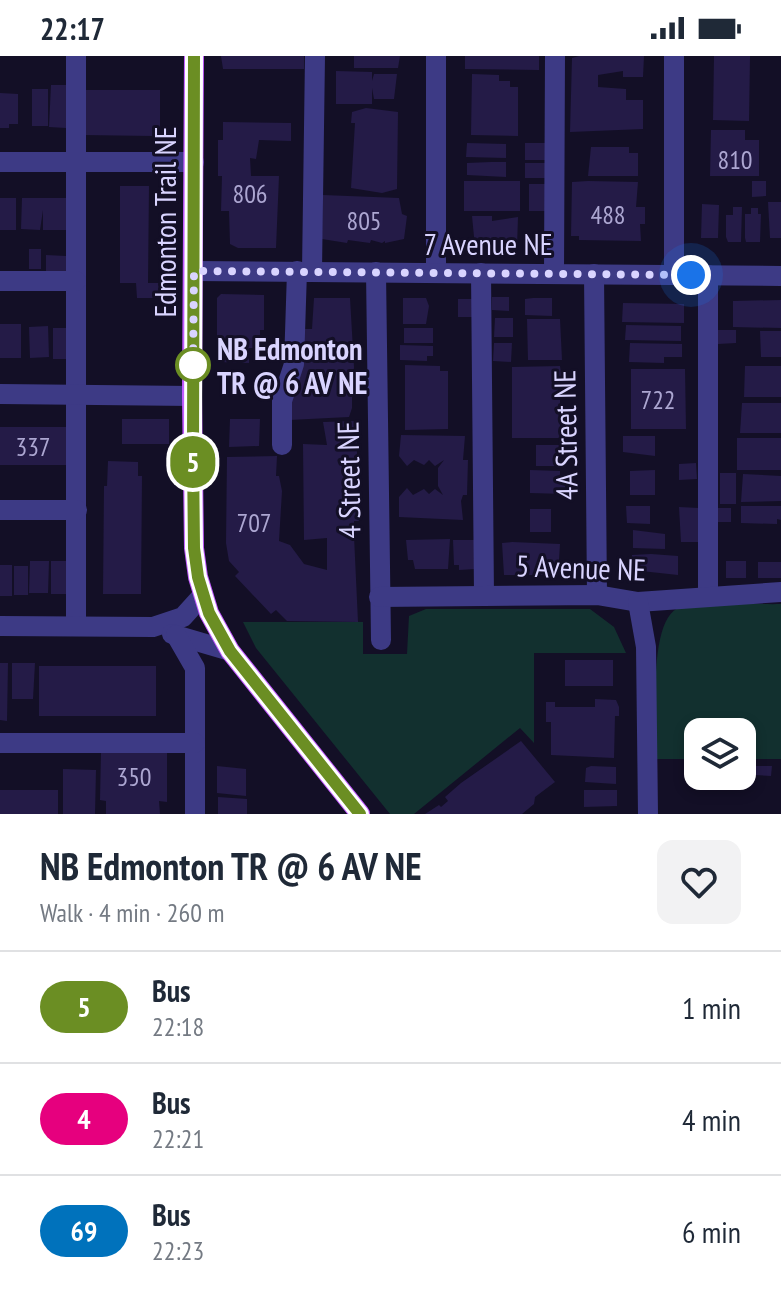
<!DOCTYPE html>
<html lang="en">
<head>
<meta charset="utf-8">
<style>
  :root { --surface:#fff; --page:#f2f2f3; --text:#1f2937; --muted:#747a83; --line:#e0e1e3 }
  body { margin:0; font-family:"PT Sans Narrow",sans-serif; background:var(--page); color:var(--text); height:100vh; display:flex; flex-direction:column; font-size:30px; white-space:nowrap }
  * { box-sizing:border-box; margin:0 }
  p { font-size:26px; color:var(--muted) }
  .icon { flex:none; width:44px; height:44px; fill:none; stroke:currentColor; stroke-width:2; stroke-linecap:round; stroke-linejoin:round }
  .map { position:relative; height:758px; overflow:hidden }
  .drawer { display:flex; flex-direction:column; background:var(--surface); flex:1 }
  .drawer>* { flex:none }
  .badge { padding:0 16px; border-radius:26px; font-size:28px; line-height:52px }
  .controls { position:absolute; left:684px; top:662px; display:grid; gap:16px }
  .controls a { display:grid; place-items:center; width:72px; height:72px; border-radius:16px; background:var(--surface); box-shadow:0 4px 12px #0003; font-size:40px }
  .you { position:absolute; width:40px; height:40px; margin:-20px; border:6px solid #fff; border-radius:50%; background:#1a73e8; box-shadow:0 0 0 12px #1a73e833 }
  .map>.badge { position:absolute; translate:-50% -50%; box-shadow:0 0 0 4px #fff }
  .round { display:grid; place-items:center; flex:none; width:84px; height:84px; border-radius:16px; background:var(--page) }
  .head { display:flex; align-items:center; justify-content:space-between; height:136px; padding:0 40px }
  h1 { font-size:38px; font-weight:700; line-height:60px }
  ul { padding:0; list-style:none }
  li { display:flex; align-items:center; gap:24px; height:112px; padding:0 40px; border-top:2px solid var(--line) }
  li div { flex:1 }
  li b { display:block; font-size:30px }
  li em { font-style:normal }
  li .badge { min-width:88px; font-weight:700; text-align:center }
  .status { display:flex; justify-content:space-between; align-items:center; height:56px; padding:0 40px; background:var(--surface); direction:ltr }
  .status svg { height:22px; fill:currentColor }
  .map>svg:first-child { display:block }
</style>
</head>
<body>
<div class="status"><b>22:17</b><svg viewBox="0 0 49 12"><path d="M0 12V9h3v3zM5 12V6h3v6zM10 12V3h3v9zM15 12V0h3v12zM26 1h20v11H26zM47 4h2v5h-2z"/></svg></div>
<div class="map">
<svg width="781" height="758" viewBox="0 0 781 758">
  <rect width="100%" height="100%" fill="#130f26"/>
  <g fill="#12302f">
    <path d="M781,548V703H742V676H698V703H657C657,672 646,560 681,551C705,544 755,549 781,548Z"/>
    <path d="M426,553H590L614,571L626,597H534V687L520,672L414,758H390L256,592L243,566H363V598H407L409,560Z"/>
  </g>
  <g fill="#241b47">
    <path d="M221,0H304V13H223Z"/>
    <path d="M354,0H400L398,12H354Z"/>
    <path d="M465,0H539V14L465,13Z"/>
    <path d="M579,0H644L643,21H623V15L598,19V31L626,33V44H643V73L570,76L572,2Z"/>
    <path d="M714,0H750L749,65L713,64Z"/>
    <path d="M336,15L372,16V25L374,18H397L394,43H374L372,32V48H336Z"/>
    <path d="M472,18L499,19V25H510V31H518V80L471,79Z"/>
    <path d="M51,29H66V72L49,71Z"/>
    <rect x="32" y="33" width="16" height="37"/>
    <path d="M81,34H160V73L153,80L82,79Z"/>
    <path d="M0,37L18,38V68H9V72H0Z"/>
    <path d="M366,52L398,56L397,133L382,137L351,132L355,67H351L352,56Z"/>
    <path d="M223,66L291,67V85L259,84L256,103L250,102L251,120H279L276,192H238L230,188L229,155H221L222,120H218V84H223Z"/>
    <path d="M711,74H745V84H759V120H710Z"/>
    <path d="M467,87L506,88V102L466,101Z"/>
    <rect x="525" y="87" width="20" height="17"/>
    <path d="M591,91H629V97H638V120H588Z"/>
    <path d="M491,106H506V121L467,119V107Z"/>
    <rect x="525" y="107" width="20" height="15"/>
    <rect x="464" y="125" width="56" height="30"/>
    <path d="M588,125L638,126L636,151H645V168H640L641,185L579,184V180H571L572,126Z"/>
    <path d="M752,125H766V140L752,141Z"/>
    <rect x="529" y="128" width="18" height="27"/>
    <path d="M120,130H149L148,227H169V242H137L136,227H120Z"/>
    <path d="M323,139L399,142L402,158L407,160L404,183L385,187V185L382,187L371,184L370,187L348,184L347,187L322,183Z"/>
    <rect x="0" y="142" width="16" height="32"/>
    <path d="M22,142H67L66,174H43V154L40,174L21,173Z"/>
    <path d="M768,146H781V182H770Z"/>
    <path d="M702,148L719,149L718,182H701Z"/>
    <path d="M733,151H742L741,186H728L726,181V159H733Z"/>
    <path d="M751,152H758V158H761L760,186H746L745,182V158H751Z"/>
    <path d="M472,160H492V165L518,161L517,191H475Z"/>
    <rect x="29" y="193" width="12" height="20"/>
    <path d="M46,199L66,200V215H46Z"/>
    <path d="M221,238L264,239V274H260V282H255V292H249V307L217,306V242Z"/>
    <path d="M492,241H509V255L492,254Z"/>
    <path d="M314,242H350L354,311L352,329H348V336H352V352L349,361L289,364L300,273H312Z"/>
    <path d="M403,242H426L429,250L426,268H403Z"/>
    <path d="M533,242H552V260L525,259V243Z"/>
    <rect x="458" y="243" width="17" height="18"/>
    <path d="M781,244V272L733,271V245Z"/>
    <path d="M623,247L684,248V267L622,266Z"/>
    <path d="M495,262H513V281H494Z"/>
    <path d="M527,263H560L562,304H528Z"/>
    <rect x="0" y="268" width="21" height="34"/>
    <path d="M626,269L681,270V285L625,284Z"/>
    <path d="M48,270L49,301L30,302L29,271Z"/>
    <rect x="53" y="272" width="15" height="31"/>
    <rect x="404" y="272" width="29" height="15"/>
    <path d="M718,274H736V287L718,288Z"/>
    <path d="M760,275H781V301H761Z"/>
    <path d="M494,287H512L511,306L493,305Z"/>
    <path d="M630,287L682,288V301H664V307L629,306Z"/>
    <path d="M400,289L433,290V300H427V305L400,304Z"/>
    <path d="M405,309L440,310V315H448V373L405,374Z"/>
    <path d="M560,310L562,325H573V332H562L560,341V382H512V311Z"/>
    <path d="M745,310H781V341H744Z"/>
    <path d="M631,313H685L686,373H631Z"/>
    <path d="M742,347H781V377H740Z"/>
    <rect x="122" y="363" width="47" height="25"/>
    <path d="M230,363H260L259,390L229,391Z"/>
    <path d="M356,365L358,433H354V446H359V465H354V480L358,566L287,565L276,554L271,558L235,520L239,516L229,505L226,487L227,401L277,400L276,420H279L282,435L279,485L290,489L304,508L327,514V482L304,484L303,388L327,389L323,366Z"/>
    <rect x="0" y="371" width="66" height="38"/>
    <path d="M401,379L465,380L463,404H468L467,439H463L461,445L463,464L399,461V441L407,432L413,439L424,433L429,438L435,433L443,439L438,430V412L444,404L435,410L429,404L424,409L414,404L407,410L399,400Z"/>
    <path d="M623,380H655V400L623,396Z"/>
    <rect x="737" y="382" width="44" height="32"/>
    <path d="M536,389H559L556,410H536Z"/>
    <path d="M108,405L138,406V420H142L141,538H103L104,430H107Z"/>
    <path d="M696,407L697,423L679,424V408Z"/>
    <path d="M530,414L560,415V423H565V438L530,437Z"/>
    <path d="M655,414V439H630V415Z"/>
    <rect x="720" y="417" width="16" height="31"/>
    <path d="M743,418L781,420V445L741,446Z"/>
    <path d="M626,450H650V468L627,467Z"/>
    <path d="M741,450H781V464L777,463V468L741,467Z"/>
    <path d="M679,451L699,452V486H681Z"/>
    <rect x="717" y="452" width="14" height="14"/>
    <rect x="530" y="453" width="21" height="23"/>
    <path d="M633,474L665,478V493L633,492Z"/>
    <path d="M450,483L448,513H415L413,504H408L406,484Z"/>
    <path d="M453,484H474L475,513L459,514V509H454Z"/>
    <path d="M512,486L560,488L558,519H504L502,487Z"/>
    <path d="M651,498L678,500V519L632,514V499Z"/>
    <path d="M30,505H49L48,537H29Z"/>
    <path d="M51,505H69L68,538H51Z"/>
    <rect x="726" y="505" width="20" height="17"/>
    <rect x="758" y="506" width="23" height="16"/>
    <rect x="0" y="509" width="12" height="31"/>
    <rect x="14" y="510" width="14" height="29"/>
    <rect x="565" y="604" width="48" height="26"/>
    <path d="M0,607H8L7,665L0,664Z"/>
    <path d="M12,607H35L33,643H12Z"/>
    <rect x="39" y="610" width="117" height="50"/>
    <path d="M595,643L616,644L619,651V660H615L614,702L551,699V666H546V646H555V651H595Z"/>
    <path d="M521,685L555,726L535,741L534,748L522,758H425L439,749L441,751L448,745L445,741L461,727Z"/>
    <path d="M101,696H167V746L159,745L160,758H106V745L100,744Z"/>
    <path d="M742,709H753V729L732,730V720H742Z"/>
    <path d="M217,710L246,713V740L217,737Z"/>
    <path d="M591,710L616,711V728L585,726L586,712Z"/>
    <path d="M754,710H772L771,720L754,719Z"/>
    <path d="M63,713L96,714L95,758H63Z"/>
    <rect x="0" y="734" width="58" height="24"/>
    <path d="M584,734H617V750L584,751Z"/>
    <path d="M218,741L247,743V758H218Z"/>
  </g>
  <g fill="none" stroke-linecap="round" stroke-linejoin="round">
    <g stroke="#3d3a85" stroke-width="20">
      <path d="M76,0V570"/>
      <path d="M436,0V217"/>
      <path d="M0,106H194"/>
      <path d="M194,215L781,220"/>
      <path d="M312,215L315,0"/>
      <path d="M376,216L381,584"/>
      <path d="M481,217L484,539"/>
      <path d="M554,217L555,0"/>
      <path d="M594,218L597,539"/>
      <path d="M674,218V0"/>
      <path d="M708,219V539"/>
      <path d="M0,225H76"/>
      <path d="M0,338L192,340"/>
      <path d="M282,389V345L294,308L297,215"/>
      <path d="M0,454H77"/>
      <path d="M379,541L597,539L638,546L781,536"/>
      <path d="M638,546L646,591L648,758"/>
      <path d="M0,570L153,571L183,561L202,540"/>
      <path d="M172,578L230,595"/>
      <path d="M176,579L195,612V758"/>
      <path d="M0,687H195"/>
    </g>
    <path stroke="#c25bff" stroke-width="20" d="M194,0L192,340L194,492L198,521L209,557L230,595L360,758"/>
  </g>
  <g fill="none" stroke-linecap="round" stroke-linejoin="round">
    <g stroke="#fff" stroke-width="18">
      <path id="line" d="M194,0L193,401L194,492L198,521L209,557L230,595L360,758"/>
    </g>
    <use href="#line" stroke="#6b8e23" stroke-width="12"/>
    <path stroke="#d9d4ff" stroke-width="8" stroke-dasharray="0 14.4" d="M193,309V315L194,215L691,219"/>
  </g>
  <circle fill="#fff" stroke="#6b8e23" stroke-width="4" cx="193" cy="309" r="16"/>
  <g text-anchor="middle" dominant-baseline="central" stroke-width="6" stroke-linejoin="round" paint-order="stroke">
    <g font-size="26" fill="#aca6d1">
      <text x="735" y="103">810</text>
      <text x="250" y="137">806</text>
      <text x="608" y="158">488</text>
      <text x="364" y="164">805</text>
      <text x="658" y="343">722</text>
      <text x="33" y="390">337</text>
      <text x="254" y="466">707</text>
      <text x="134" y="720">350</text>
    </g>
    <g font-size="30" fill="#d9d4ff" stroke="#130f26">
      <text transform="translate(164 166) rotate(-90)">Edmonton Trail NE</text>
      <text x="488" y="187">7 Avenue NE</text>
      <text transform="translate(565 379) rotate(-91)">4A Street NE</text>
      <text transform="translate(348 424) rotate(-91)">4 Street NE</text>
      <text transform="translate(581 511) rotate(2)">5 Avenue NE</text>
    </g>
    <g font-size="30" font-weight="bold" fill="#d9d4ff" stroke="#130f26" text-anchor="start">
      <text x="217" y="292">NB Edmonton<tspan x="217" dy="34">TR @ 6 AV NE</tspan></text>
    </g>
  </g>
</svg>
<div class="controls">
<a><svg class="icon" aria-label="layers" viewBox="0 0 24 24"><path d="M12 4l9 5-9 5-9-5zM3 14l9 5 9-5"/></svg></a>
</div>
<div class="you" style="left:691px;top:219px"></div>
<b class="badge" style="left:193px;top:406px;background:#6b8e23;color:#fff">5</b>
</div>
<section class="drawer">
<div class="head"><div><h1>NB Edmonton TR @ 6 AV NE</h1><p>Walk · 4 min · 260 m</p></div><a class="round"><svg class="icon" aria-label="heart" viewBox="0 0 24 24"><path d="M12 20l-8-8c-3-5 5-10 8-4 3-6 11-1 8 4z"/></svg></a></div>
<ul>
<li><span class="badge" style="background:#6b8e23;color:#fff">5</span><div><b>Bus</b><p>22:18</p></div><em>1 min</em></li>
<li><span class="badge" style="background:#e6007e;color:#fff">4</span><div><b>Bus</b><p>22:21</p></div><em>4 min</em></li>
<li><span class="badge" style="background:#0072bc;color:#fff">69</span><div><b>Bus</b><p>22:23</p></div><em>6 min</em></li>
</ul>
</section>
</body>
</html>
